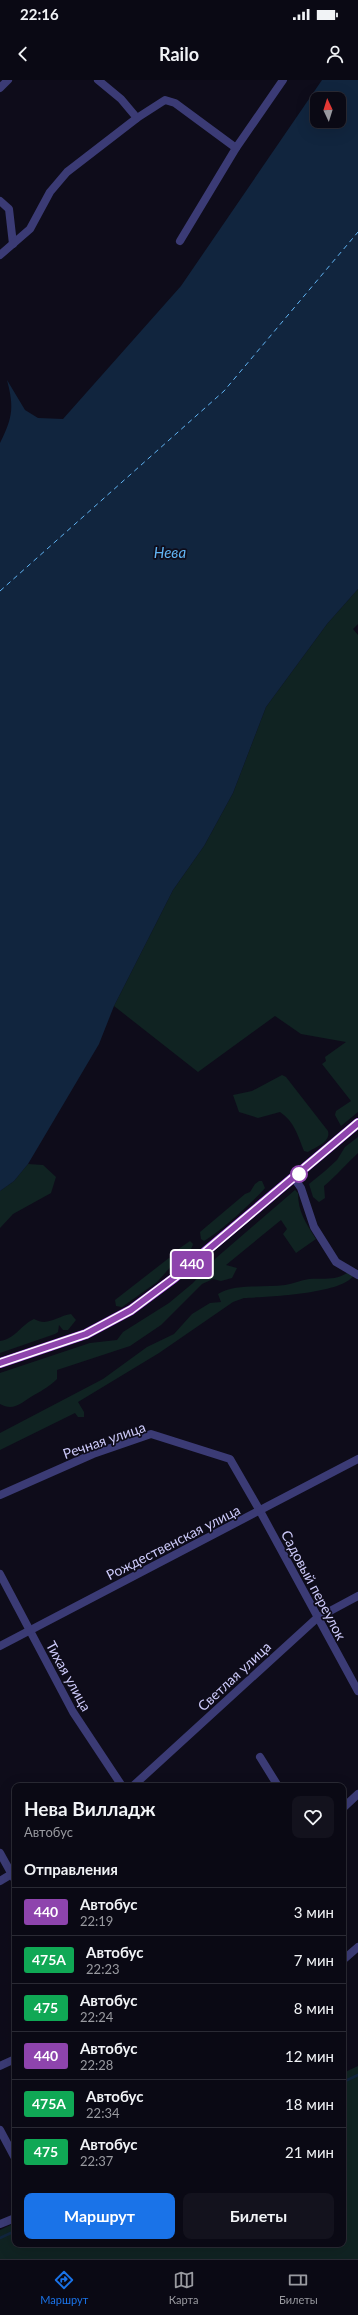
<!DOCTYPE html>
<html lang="ru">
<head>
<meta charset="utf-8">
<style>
  :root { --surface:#0a0914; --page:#13121d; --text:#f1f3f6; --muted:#999aa0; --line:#2a2a34; --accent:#1a73e8 }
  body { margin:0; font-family:Lato,sans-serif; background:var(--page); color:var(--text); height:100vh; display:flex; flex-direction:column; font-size:15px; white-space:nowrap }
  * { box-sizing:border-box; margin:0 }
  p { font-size:13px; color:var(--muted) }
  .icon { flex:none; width:22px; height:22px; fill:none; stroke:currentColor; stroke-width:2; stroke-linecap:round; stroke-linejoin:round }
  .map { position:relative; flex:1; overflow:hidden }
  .drawer { position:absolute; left:12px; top:1703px; width:334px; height:464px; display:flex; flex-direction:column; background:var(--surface); border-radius:8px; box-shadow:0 4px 16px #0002,0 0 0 1px var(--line) }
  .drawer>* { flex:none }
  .badge { padding:0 8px; border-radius:3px; font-size:14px; line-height:26px }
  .needle { width:26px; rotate:356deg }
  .fabs { position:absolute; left:310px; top:12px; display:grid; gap:8px }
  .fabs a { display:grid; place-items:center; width:36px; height:36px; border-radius:8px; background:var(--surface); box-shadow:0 4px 16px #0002,0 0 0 1px var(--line); font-size:20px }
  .map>.badge { position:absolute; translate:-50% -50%; box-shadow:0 0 0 2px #fff }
  h2 { padding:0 12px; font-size:15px; line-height:36px }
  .round { display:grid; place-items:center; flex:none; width:42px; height:42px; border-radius:8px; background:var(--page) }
  .head { display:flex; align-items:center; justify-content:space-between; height:68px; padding:0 12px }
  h1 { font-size:19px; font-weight:700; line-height:30px }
  .button { display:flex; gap:8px; margin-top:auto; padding:8px 12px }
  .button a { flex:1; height:46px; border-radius:8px; background:var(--accent); color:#fff; font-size:16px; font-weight:700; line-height:46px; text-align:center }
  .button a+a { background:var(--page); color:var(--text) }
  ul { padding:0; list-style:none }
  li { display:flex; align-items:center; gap:12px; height:48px; padding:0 12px; border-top:1px solid var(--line) }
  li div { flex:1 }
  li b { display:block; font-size:15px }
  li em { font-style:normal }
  li .badge { min-width:44px; font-weight:700; text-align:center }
  .status { display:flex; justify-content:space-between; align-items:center; height:28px; padding:0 20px; background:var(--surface); direction:ltr }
  .status svg { height:11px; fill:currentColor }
  header { display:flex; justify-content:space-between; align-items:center; height:52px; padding:0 12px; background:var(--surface); font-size:18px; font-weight:700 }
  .tabs { display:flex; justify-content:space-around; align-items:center; height:56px; border-top:1px solid var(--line); background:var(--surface); font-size:11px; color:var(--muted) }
  .tabs a { display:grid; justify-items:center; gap:2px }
  .tabs .on { color:var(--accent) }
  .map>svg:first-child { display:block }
</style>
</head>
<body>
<div class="status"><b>22:16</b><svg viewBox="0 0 49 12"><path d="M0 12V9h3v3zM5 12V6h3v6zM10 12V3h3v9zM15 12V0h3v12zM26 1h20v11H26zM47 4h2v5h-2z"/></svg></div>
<header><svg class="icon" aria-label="back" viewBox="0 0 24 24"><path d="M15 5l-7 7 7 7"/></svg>Railo<svg class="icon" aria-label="person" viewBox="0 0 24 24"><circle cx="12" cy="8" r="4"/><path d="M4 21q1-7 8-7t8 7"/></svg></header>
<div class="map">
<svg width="358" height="2179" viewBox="0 0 358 2179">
  <rect width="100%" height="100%" fill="#0e0c1a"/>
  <g fill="#102322">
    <path d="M358,509V544L353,549L358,555V1032L341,1046L335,1035L336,1031L351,1021L322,984L326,981L325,977L346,962L301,954L275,936L198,992L114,926L173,810L204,766L233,713L266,627L327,544Z"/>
    <path d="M282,995L286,997L328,1051C331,1062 316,1067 308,1072L304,1071C298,1056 294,1041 280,1032L258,1038L239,1032L233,1015L252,1011Z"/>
    <path d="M358,1057V1073C346,1084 337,1095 324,1106L325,1118L319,1122L313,1117L309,1104L325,1091L337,1080L345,1067Z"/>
    <path d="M28,1084L43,1085L56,1097L51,1113L13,1134L0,1148V1111L14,1101Z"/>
    <path d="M259,1101H262L265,1108C254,1121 219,1153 204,1161L201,1159L200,1152L245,1114L250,1112L255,1104Z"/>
    <path d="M295,1110L298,1113C298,1132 306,1143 316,1159L296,1173L283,1154L287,1149L281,1140L226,1185L237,1188L232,1198L221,1201L213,1199L202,1204L161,1245L130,1266L57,1290V1299C50,1306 43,1310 34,1315C22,1322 14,1332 0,1324V1293L90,1263L117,1260L123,1252L169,1223L193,1203L216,1178Z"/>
    <path d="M190,1161L193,1164C191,1171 186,1178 179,1177L177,1170Z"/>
    <path d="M169,1178L175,1182L157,1202L122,1227L116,1226L115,1220Z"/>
    <path d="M347,1193L354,1194C347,1214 264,1217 244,1218L233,1222L159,1273L78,1322L84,1332V1337H78L75,1333L0,1370V1353L103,1299L147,1267L174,1254L192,1234L210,1223L221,1222L218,1214C237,1203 264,1208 285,1205C293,1204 301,1200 309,1199C323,1198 334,1201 347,1193Z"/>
    <path d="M71,1234L76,1240L68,1250H63L59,1245L58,1252L55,1254L0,1273V1261C15,1259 21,1245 34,1239C48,1247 57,1236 71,1234Z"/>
    <path d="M358,1986V2179H0V2150L15,2143V2164H343V1993Z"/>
  </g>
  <path fill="#11253e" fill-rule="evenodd" d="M322,0H358V509L327,544L266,627L233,713L204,766L173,810L114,926L99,964L28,1084L14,1101L0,1111V363C13,337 14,327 7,300L25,330L38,338L63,339L181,206ZM317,19H339V41H317Z"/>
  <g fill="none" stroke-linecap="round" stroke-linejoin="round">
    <g stroke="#11253e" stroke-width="2.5">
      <path d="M343,2002L358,1995"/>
      <path d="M0,2158L15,2151"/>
    </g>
    <path stroke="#60b3f2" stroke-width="1" stroke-dasharray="5 4" stroke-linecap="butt" d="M0,511L224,311L358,152"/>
    <g stroke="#3b3b75" stroke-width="8">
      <path d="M98,0L121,19L137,38"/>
      <path d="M0,8L8,0"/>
      <path d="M0,121L9,129L13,164"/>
      <path d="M180,161L236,68"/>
      <path d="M0,175L30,149L50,112L67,92L137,38L165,20L175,23L236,68L283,0"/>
      <path d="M294,1098L301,1108L314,1147L336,1182L358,1195"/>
      <path d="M0,1415L93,1374L151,1354L230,1379L260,1431L358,1611"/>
      <path d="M0,1494L73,1632L122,1706"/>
      <path d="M0,1566L358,1379"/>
      <path d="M260,1677L278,1706"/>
      <path d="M133,1706L317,1538L358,1516"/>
      <path d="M343,1728L358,1714"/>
      <path d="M0,1773L15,1800"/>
      <path d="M0,1801L15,1792"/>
      <path d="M343,1880L358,1867"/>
      <path d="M0,1986L15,1979"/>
      <path d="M0,2050L15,2078"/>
      <path d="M0,2144L15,2138"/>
    </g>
    <path stroke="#b35af1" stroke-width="10" d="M0,1283L86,1254L131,1230L174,1198L358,1043"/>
  </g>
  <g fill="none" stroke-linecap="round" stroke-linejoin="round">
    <g stroke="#fff" stroke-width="9">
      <path id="line" d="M0,1283L86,1254L131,1230L183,1191L358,1043"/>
    </g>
    <use href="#line" stroke="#8e44ad" stroke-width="6"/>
  </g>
  <circle fill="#fff" stroke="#8e44ad" stroke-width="2" cx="299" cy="1094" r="8"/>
  <g text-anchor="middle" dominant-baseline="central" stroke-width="3.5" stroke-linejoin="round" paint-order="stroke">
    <g font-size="14" fill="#cdcafa" stroke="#0e0c1a">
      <text transform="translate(104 1360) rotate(-19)">Речная улица</text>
      <text transform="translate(173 1462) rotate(-27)">Рождественская улица</text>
      <text transform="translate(314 1505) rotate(62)">Садовый переулок</text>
      <text transform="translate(69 1596) rotate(61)">Тихая улица</text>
      <text transform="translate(234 1596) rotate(-43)">Светлая улица</text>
    </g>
    <g font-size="15" font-style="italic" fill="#60b3f2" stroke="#0e0c1a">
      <text x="170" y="472">Нева</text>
    </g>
  </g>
</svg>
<div class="fabs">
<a><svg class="needle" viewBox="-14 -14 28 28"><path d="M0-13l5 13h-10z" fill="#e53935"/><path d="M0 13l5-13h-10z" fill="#999aa0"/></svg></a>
</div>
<b class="badge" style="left:192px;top:1184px;background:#8e44ad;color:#fff">440</b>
<section class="drawer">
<div class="head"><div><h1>Нева Вилладж</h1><p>Автобус</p></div><a class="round"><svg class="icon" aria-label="heart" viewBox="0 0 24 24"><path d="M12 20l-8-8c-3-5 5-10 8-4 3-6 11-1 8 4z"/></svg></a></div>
<h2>Отправления</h2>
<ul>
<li><span class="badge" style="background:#8e44ad;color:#fff">440</span><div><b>Автобус</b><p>22:19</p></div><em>3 мин</em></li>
<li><span class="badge" style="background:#10a855;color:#fff">475А</span><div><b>Автобус</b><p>22:23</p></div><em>7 мин</em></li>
<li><span class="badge" style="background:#10a855;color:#fff">475</span><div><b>Автобус</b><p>22:24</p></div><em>8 мин</em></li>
<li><span class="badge" style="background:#8e44ad;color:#fff">440</span><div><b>Автобус</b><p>22:28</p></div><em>12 мин</em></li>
<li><span class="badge" style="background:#10a855;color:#fff">475А</span><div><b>Автобус</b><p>22:34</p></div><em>18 мин</em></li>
<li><span class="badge" style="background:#10a855;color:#fff">475</span><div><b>Автобус</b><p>22:37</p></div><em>21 мин</em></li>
</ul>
<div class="button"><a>Маршрут</a><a>Билеты</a></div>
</section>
</div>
<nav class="tabs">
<a class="on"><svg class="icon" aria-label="directions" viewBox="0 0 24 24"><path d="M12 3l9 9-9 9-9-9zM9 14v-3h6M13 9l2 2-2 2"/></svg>Маршрут</a>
<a><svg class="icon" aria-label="map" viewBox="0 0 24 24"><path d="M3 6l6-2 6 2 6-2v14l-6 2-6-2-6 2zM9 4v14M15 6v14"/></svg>Карта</a>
<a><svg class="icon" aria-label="tickets" viewBox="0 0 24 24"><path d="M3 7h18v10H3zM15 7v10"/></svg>Билеты</a>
</nav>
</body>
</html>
